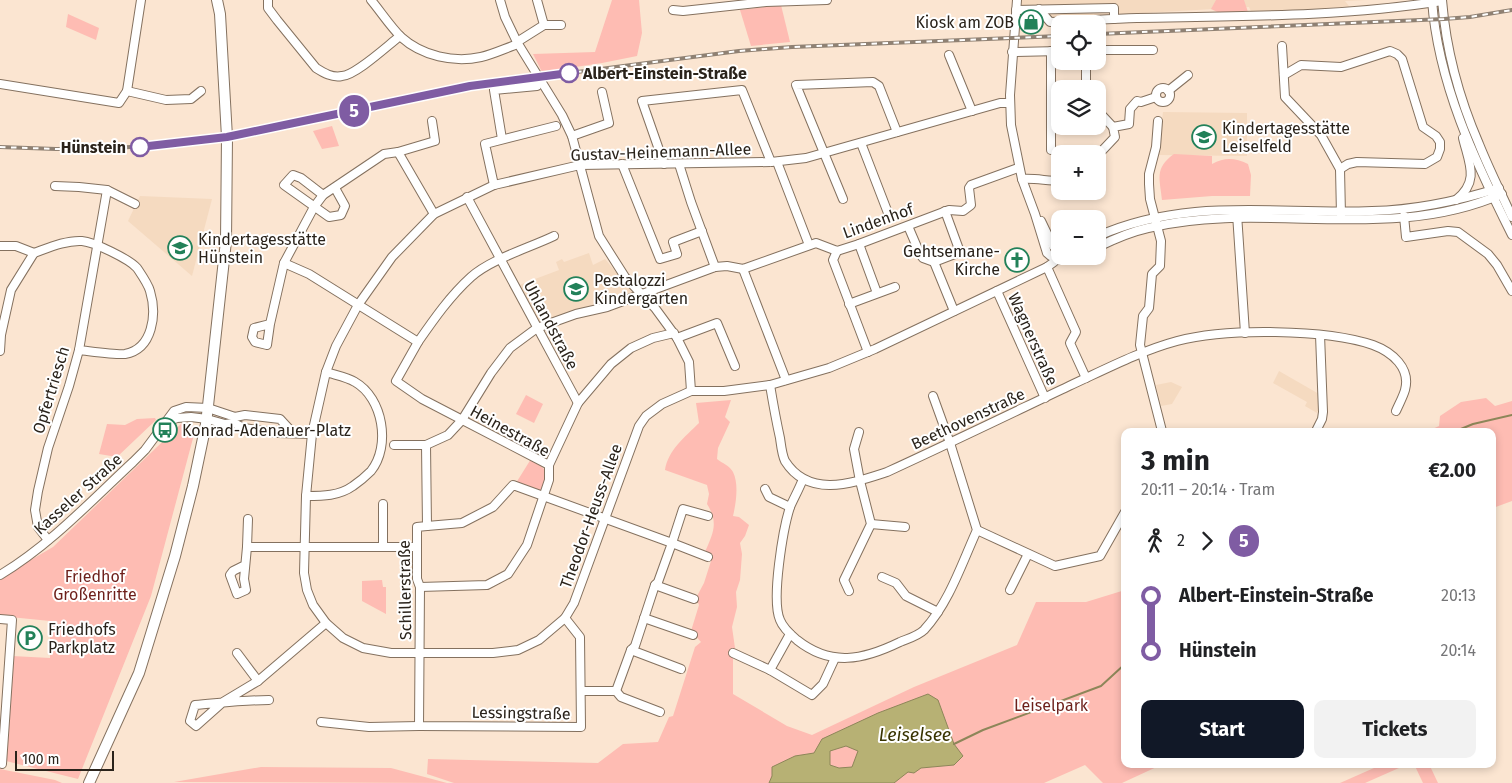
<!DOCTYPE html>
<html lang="en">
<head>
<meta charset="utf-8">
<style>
  :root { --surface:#fff; --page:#f2f2f2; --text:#202124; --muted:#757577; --accent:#111827 }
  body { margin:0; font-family:"Fira Sans",sans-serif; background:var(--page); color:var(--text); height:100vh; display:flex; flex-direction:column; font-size:19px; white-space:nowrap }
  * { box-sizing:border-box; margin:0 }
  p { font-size:16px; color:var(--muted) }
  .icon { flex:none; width:28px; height:28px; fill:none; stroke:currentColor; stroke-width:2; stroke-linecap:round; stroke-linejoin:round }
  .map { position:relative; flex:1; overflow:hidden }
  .sheet { position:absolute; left:1121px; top:428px; width:375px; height:340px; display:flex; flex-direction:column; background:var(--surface); border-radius:10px; box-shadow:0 2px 8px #0003 }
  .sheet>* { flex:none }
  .badge { padding:0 10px; border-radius:16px; font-size:18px; line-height:32px }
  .fabs { position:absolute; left:1051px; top:15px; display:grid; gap:10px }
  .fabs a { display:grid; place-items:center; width:55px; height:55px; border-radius:10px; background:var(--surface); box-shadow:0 2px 8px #0003; font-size:25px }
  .scale { position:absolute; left:15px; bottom:12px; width:99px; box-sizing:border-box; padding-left:5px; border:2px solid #2a231b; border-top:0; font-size:14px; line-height:18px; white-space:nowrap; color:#2a231b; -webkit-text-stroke:4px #fff; paint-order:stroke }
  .map>.badge { position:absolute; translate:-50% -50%; box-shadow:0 0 0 2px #fff }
  .legs { display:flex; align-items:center; gap:8px; height:55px; padding:0 20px; font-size:16px }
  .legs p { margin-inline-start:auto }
  .summary { display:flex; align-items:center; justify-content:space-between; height:85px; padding:0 20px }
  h1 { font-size:28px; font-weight:700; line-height:38px }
  .action { display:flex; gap:10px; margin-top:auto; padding:10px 20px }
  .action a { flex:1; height:58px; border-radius:10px; background:var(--accent); color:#fff; font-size:20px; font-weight:700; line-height:58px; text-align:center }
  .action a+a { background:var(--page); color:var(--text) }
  ul { padding:0 20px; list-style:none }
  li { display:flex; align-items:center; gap:18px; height:55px; font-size:19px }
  li i { display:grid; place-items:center; width:8px; height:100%; margin:0 6px; background:currentColor }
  li i::after { content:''; width:12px; height:12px; margin:-6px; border:4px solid; border-radius:50%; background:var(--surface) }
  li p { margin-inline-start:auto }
  li:first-child i { background:linear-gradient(#0000 50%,currentColor 0) }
  li:last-child i { background:linear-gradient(currentColor 50%,#0000 0) }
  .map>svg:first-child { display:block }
</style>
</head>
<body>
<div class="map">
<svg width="1512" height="783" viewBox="0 0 1512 783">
  <rect width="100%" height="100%" fill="#fbe5d1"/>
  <g fill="#f5dac0">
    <path d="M1021,0H1367L1345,1L1352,10L1253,16L1249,7L1022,20Z"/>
    <path d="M1163,112L1247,113V156L1158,155Z"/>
    <path d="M140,196L212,199L192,276L128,221Z"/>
    <path d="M589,253L593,265L605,259L634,294L536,323L519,285L559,270L556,262L562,259L564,262Z"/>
    <path d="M1279,371L1319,394L1320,406L1317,413L1305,406L1307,402L1273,383Z"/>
    <path d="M1171,382L1182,387L1172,404L1161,406L1156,385Z"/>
  </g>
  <g fill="#febcb3">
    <path d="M612,0H639L642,33L637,56L602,63L542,72L533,54L595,52Z"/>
    <path d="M1216,0H1244L1248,12C1235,15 1224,16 1211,9Z"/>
    <path d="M781,5L790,42L751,46L740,10Z"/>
    <path d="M68,14L99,28L96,40L66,27Z"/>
    <path d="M332,126L339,146L322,149L313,131Z"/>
    <path d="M1174,154L1212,156V164C1225,157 1235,158 1248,164L1251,175L1250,196H1212L1162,200C1160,179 1154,168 1174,154Z"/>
    <path d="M526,395L543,404L534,423L516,414Z"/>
    <path d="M1486,398L1495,406L1512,401V501L1493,508L1492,431H1428L1439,426L1440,416L1461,402Z"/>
    <path d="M731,400L725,417L730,422L718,448L717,459C722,463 730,466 733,472C739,484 736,503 733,516L739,517L749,525L745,536L740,543L742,554L740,580L736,592L737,607L732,627L735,648L733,653V694L787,726L812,735L914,687L1017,645L1036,602H1086L1125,590V764H1163L1122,783H1103L1085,765L1044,783H454L427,774L428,759L598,763L623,744L658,742L669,717L673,716L695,647L701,642L691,631L699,605L696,598L704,583L711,561L705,552C713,533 719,523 707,504L709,494L707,485L665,470C668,450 685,437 699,423L696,403Z"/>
    <path d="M155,418L156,420L117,457L99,454L107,424L125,425L137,419Z"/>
    <path d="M183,422L196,427L151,596L78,779L6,761L12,656L50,658V621L0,616V578L53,547Z"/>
    <path d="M531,459C546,468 551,474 542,491H537L516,483Z"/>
    <path d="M382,580L383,587H386V614L362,601V581Z"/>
    <path d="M1383,764H1408L1365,783H1340Z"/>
    <path d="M1414,764H1429L1438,783H1423Z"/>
    <path d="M261,767L391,768L447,783L174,782Z"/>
    <path d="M0,769L55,780L62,783H0Z"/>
  </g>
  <path fill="#b7b174" stroke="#8d8659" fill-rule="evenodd" d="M928,694L938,700L954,744L963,756L954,765L921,768L914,773L908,772L894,783H769L772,776V767L795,756L814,753L822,739L878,713ZM846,746L858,751L852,767L839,768L830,765V751Z"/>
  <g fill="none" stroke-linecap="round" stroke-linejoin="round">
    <g stroke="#8d8659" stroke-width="2">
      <path d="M1456,431L1473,424L1512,415"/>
      <path d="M954,744L983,730L1101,686L1125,664"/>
    </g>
    <path stroke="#d1bead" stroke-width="8" stroke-dasharray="8 4" stroke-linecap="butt" d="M888,213L892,223"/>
    <g stroke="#84715f" stroke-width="10">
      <g id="minor">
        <path d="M268,0V8L277,20L316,68C324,73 332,78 342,76C356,75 387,46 400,36"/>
        <path d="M371,0C381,12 390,26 401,37C422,56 454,63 481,57C494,54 506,48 518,44"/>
        <path d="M500,0L505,17L517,42L562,115L572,136L599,236L625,277L655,308L677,338L689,362L691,391"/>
        <path d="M1017,0L1010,95L1011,125L1022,179L1035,214L1047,253C1056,262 1065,261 1076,256"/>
        <path d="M1432,0C1438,84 1475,161 1512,235"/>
        <path d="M1442,0C1446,50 1459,98 1479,144C1489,169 1501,193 1512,217"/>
        <path d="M1039,9L1050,22C1079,21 1108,19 1137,18C1239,16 1341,17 1442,1"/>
        <path d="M673,10L683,11L766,2L827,0"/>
        <path d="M1016,10L1114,8V19"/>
        <path d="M544,25H561"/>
        <path d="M517,42L544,25L537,0"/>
        <path d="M1282,46L1285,97L1321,135L1340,169L1341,215"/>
        <path d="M1098,50H1153"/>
        <path d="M1012,52L1060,51"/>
        <path d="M949,55L972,111"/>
        <path d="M1086,61V89"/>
        <path d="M1284,75L1301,65L1341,67L1390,51L1397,54L1402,59L1423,127L1436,136L1440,142V149L1437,157L1425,164L1357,162L1348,164L1340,169"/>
        <path d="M0,84L119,103L127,91L166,100L191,99L201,91"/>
        <circle cx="1163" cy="95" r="7"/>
        <path d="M127,91L141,0"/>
        <path d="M1168,91L1188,75"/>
        <path d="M1009,103H1000L806,158L771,162L580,165L494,185L434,214L392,257L358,305L336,346L326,372L312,434L306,496L304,573L307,590L313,605L326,623L343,638L363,648L391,653H493L518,650L539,640L565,618L574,603L639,426L646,416L662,404L691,391H724L770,385L829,368L875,349L1047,267L1054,262L1059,249"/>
        <path d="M1051,105V51"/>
        <path d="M1098,111L1113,127"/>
        <path d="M432,121L435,141L398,152L434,214"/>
        <path d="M1158,121L1156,147L1149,174V184L1150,199L1161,241L1160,266L1152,274L1149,308L1143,316L1140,345L1162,431"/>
        <path d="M572,136L609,123L602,92"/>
        <path d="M502,139L494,90L537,86"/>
        <path d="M861,143L888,213"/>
        <path d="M1051,150V105H1060"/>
        <path d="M1098,155L1115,137L1113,127L1129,124L1130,109L1137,101L1141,102L1156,97"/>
        <path d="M777,162L809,245"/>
        <path d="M622,164L660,259L677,254L673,242L702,231"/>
        <path d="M664,164L642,101L742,90L771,162"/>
        <path d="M679,164L691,202L715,267"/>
        <path d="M1022,179C1035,178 1047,181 1060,181"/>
        <path d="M494,185L485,144L556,126"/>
        <path d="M55,186L79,187L107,190L135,204"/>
        <path d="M335,188L345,206L341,215L329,217L284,185L293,175L301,178L323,195L384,154L398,152"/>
        <path d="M467,197L578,403"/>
        <path d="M843,199L796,85L873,82L879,86L897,132"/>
        <path d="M1456,200C1480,181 1469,163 1463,138"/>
        <path d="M1237,214L1245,333"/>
        <path d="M1404,216L1406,237L1448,231L1458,232L1488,254L1497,265L1512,291"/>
        <path d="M1041,221L1053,246L1060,250"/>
        <path d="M908,226L920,254L923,258L934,262L954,311"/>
        <path d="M1098,236C1189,196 1277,215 1372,211C1416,210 1458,201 1499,188"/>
        <path d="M859,244L877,293"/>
        <path d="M0,246H16L34,253"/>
        <path d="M1098,247C1114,239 1130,232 1148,228C1265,200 1388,244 1502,194"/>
        <path d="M837,251L833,260L868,352"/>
        <path d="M934,262L960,252L945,211"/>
        <path d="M284,263L309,274L418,342L396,381L422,399L549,465"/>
        <path d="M1047,267L1076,332L1070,343L1086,378"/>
        <path d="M743,269L786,380"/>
        <path d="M997,291L1045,398"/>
        <path d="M849,304L895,287"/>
        <path d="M270,324L267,345L255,342L252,337L254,328L270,324L284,263L314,207L323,195"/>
        <path d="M677,338L717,323L735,366"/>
        <path d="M418,342C434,319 450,296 471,277C491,259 529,248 554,236"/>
        <path d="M0,351L1,335L11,290L34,253C48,248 66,240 82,241C94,242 129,259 137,268C141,274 148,284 150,291C157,314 153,349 125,354C116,355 89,351 79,350"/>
        <path d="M770,385C773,403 776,420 780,438C781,445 782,455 785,461C809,499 853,483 887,472C948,444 1008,415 1069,386C1104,370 1140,351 1177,341C1226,328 1326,329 1373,345C1392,352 1411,368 1405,390C1403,397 1399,404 1396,411"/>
        <path d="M165,423L177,418L191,417L207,419L225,424L234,423L244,428L278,433L312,434"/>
        <path d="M1316,431L1322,419L1323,412L1320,335"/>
        <path d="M394,445H426L448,435L462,420L491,373L510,348L537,328L576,314L607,307L715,267L727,266L743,269L816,243L837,251L859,244L949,210L963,211L971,205L969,188L971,185L1018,168"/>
        <path d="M426,445L427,526L417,527V579L420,587L419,726L581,727L580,637L565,618"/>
        <path d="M803,479C799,489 794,498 790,507C783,529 771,600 780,620C783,628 791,635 797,640C831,667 863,660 900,642C907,639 918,636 924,630C949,603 962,563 977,530L950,443L933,396"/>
        <path d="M765,489L769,497L790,507"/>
        <path d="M306,496C323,496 339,496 353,486C359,482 366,476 371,471C391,446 383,398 355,382C347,377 335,375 326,372"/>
        <path d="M708,516L683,509L672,543L708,557"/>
        <path d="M871,524L905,527"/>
        <path d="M427,526L462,523L493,507L513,485L672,543L658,582L655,585L635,646L631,650L616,691H581"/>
        <path d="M977,530L1055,566L1100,556L1125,512"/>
        <path d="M48,540L38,527L35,510L38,491L48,448L69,386L79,350L107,190"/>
        <path d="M247,547L248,519"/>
        <path d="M383,547V504"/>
        <path d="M245,565L233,571L230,575L237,594L246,590L244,579L247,547H417"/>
        <path d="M0,575C50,545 91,501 133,462L145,450L174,411L186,407L208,408L235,417L245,415L280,419L292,432"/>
        <path d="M882,577L896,583L906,596L938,612"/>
        <path d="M655,585L694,599"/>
        <path d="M420,587L487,585L508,574L527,545L549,480V465L578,403L611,364L631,348L653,338L674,333"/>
        <path d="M1010,590L1028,554"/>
        <path d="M849,591L844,580L871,524L860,481L854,449L859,432"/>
        <path d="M644,618L693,635"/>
        <path d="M0,619L12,620L2,764L0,763"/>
        <path d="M790,634L770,670L812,695L823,684L835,658"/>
        <path d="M631,650L681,669"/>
        <path d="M237,653L258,681"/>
        <path d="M733,653L770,670"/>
        <path d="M616,691L621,697L660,712"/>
        <path d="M269,700C244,700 220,703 195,705L190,721L196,726L223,702L258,681L326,623"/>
        <path d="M321,722L369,727L419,726"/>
      </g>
    </g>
    <g stroke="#84715f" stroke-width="12">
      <path id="major" d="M89,783L139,673L175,556L193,486L206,424L226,241L227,137L220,14L217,0"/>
    </g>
    <use href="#minor" stroke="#fff" stroke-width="8"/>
    <use href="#major" stroke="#fff" stroke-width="10"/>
    <g stroke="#8f8173" stroke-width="4">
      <g id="rail">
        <path d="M1098,34L1444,19L1470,17L1512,10"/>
        <path d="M0,147L56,149L116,148L187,143L256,132L469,86L739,51L792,47L1060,36"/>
      </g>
    </g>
    <use href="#rail" stroke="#fff" stroke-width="2" stroke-dasharray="5.5" stroke-linecap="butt"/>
  </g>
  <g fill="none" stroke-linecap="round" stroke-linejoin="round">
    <g stroke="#fff" stroke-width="11">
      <path id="line-1" d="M140,147L227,137L470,86L569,73"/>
    </g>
    <use href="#line-1" stroke="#7f5ca3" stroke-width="8"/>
  </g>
  <defs>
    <g id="shop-ring" transform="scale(1.25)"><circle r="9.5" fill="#fff" stroke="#228159" stroke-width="1.5"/><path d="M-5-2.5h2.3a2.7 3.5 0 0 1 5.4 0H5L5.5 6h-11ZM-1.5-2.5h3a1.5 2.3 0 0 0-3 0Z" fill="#228159"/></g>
    <g id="school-ring" transform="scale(1.25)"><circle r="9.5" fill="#fff" stroke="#228159" stroke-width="1.5"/><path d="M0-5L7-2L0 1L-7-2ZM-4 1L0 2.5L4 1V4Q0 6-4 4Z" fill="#228159"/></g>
    <g id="church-ring" transform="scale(1.25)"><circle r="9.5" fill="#fff" stroke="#228159" stroke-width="1.5"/><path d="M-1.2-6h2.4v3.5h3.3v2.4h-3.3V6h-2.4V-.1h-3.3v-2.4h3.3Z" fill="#228159"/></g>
    <g id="bus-ring" transform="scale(1.25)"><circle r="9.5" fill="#fff" stroke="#228159" stroke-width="1.5"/><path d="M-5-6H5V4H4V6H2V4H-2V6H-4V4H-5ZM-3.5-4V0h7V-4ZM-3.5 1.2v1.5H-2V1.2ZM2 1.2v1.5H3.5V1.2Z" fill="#228159"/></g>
    <g id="parking-ring" transform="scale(1.25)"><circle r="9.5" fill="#fff" stroke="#228159" stroke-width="1.5"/><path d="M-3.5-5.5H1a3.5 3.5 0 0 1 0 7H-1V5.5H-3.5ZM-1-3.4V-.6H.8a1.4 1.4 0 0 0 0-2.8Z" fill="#228159"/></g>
  </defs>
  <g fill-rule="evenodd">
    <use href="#shop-ring" x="1031" y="22"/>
    <use href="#school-ring" x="1204" y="137"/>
    <use href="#school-ring" x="180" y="248"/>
    <use href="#church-ring" x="1017" y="260"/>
    <use href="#school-ring" x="576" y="289"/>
    <use href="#bus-ring" x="165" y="430"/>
    <use href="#parking-ring" x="30" y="638"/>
  </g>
  <g fill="#fff" stroke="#7f5ca3" stroke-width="2.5">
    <circle cx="569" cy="73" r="9"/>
    <circle cx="140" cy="147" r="9"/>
  </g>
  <g text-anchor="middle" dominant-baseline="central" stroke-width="4" stroke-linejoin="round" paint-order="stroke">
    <g font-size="16" fill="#2a231b" stroke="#fff" text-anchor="start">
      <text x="1014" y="22" text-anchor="end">Kiosk am ZOB</text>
      <text x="1222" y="128">Kindertagesstätte<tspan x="1222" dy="18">Leiselfeld</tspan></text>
      <text x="198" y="239">Kindertagesstätte<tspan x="198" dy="18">Hünstein</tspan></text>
      <text x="1000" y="251" text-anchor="end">Gehtsemane-<tspan x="1000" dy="18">Kirche</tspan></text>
      <text x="594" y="280">Pestalozzi<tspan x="594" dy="18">Kindergarten</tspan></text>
      <text x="182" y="430">Konrad-Adenauer-Platz</text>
      <text x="48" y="629">Friedhofs<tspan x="48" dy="18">Parkplatz</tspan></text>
    </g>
    <g font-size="16" font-weight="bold" fill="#2a231b" stroke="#fff" text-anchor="start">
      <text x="583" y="73">Albert-Einstein-Straße</text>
      <text x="126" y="147" text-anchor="end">Hünstein</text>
    </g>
    <g font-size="16" fill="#2a231b" stroke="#fff">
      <text transform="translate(661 152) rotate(-2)">Gustav-Heinemann-Allee</text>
      <text transform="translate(878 221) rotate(-20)">Lindenhof</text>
      <text transform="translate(551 325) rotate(62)">Uhlandstraße</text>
      <text transform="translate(1033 339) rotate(66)">Wagnerstraße</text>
      <text transform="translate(51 390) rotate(-73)">Opfertriesch</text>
      <text transform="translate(968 419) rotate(-25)">Beethovenstraße</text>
      <text transform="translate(510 431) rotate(29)">Heinestraße</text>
      <text transform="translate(78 494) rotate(-42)">Kasseler Straße</text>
      <text transform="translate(591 516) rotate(-70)">Theodor-Heuss-Allee</text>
      <text transform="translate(405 590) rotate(-91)">Schillerstraße</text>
      <text transform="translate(521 713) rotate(1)">Lessingstraße</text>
    </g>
    <g font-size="16" fill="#6d1f1a" stroke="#fff">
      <text x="95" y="576">Friedhof<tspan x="95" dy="18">Großenritte</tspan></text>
      <text x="1051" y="705">Leiselpark</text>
    </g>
    <g font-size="18" font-style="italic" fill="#383300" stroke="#fff">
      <text x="915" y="735">Leiselsee</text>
    </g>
  </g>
</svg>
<div class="fabs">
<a><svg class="icon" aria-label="locate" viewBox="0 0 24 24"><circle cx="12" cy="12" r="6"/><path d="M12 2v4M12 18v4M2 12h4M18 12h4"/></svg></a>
<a><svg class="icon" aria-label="layers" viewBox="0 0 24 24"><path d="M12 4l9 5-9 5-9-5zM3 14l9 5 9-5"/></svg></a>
<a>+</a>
<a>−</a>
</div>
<div class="scale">100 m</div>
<b class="badge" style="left:354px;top:111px;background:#7f5ca3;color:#fff">5</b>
<section class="sheet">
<div class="summary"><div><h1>3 min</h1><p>20:11 – 20:14 · Tram</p></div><b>€2.00</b></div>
<div class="legs"><svg class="icon" aria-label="walk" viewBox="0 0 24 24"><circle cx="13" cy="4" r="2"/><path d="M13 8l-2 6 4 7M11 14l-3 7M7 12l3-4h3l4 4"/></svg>2<svg class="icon" aria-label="forward" viewBox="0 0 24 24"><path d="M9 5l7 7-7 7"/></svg><b class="badge" style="background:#7f5ca3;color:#fff">5</b></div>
<ul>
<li><i style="color:#7f5ca3"></i><b>Albert-Einstein-Straße</b><p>20:13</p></li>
<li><i style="color:#7f5ca3"></i><b>Hünstein</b><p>20:14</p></li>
</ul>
<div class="action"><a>Start</a><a>Tickets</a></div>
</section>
</div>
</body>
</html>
